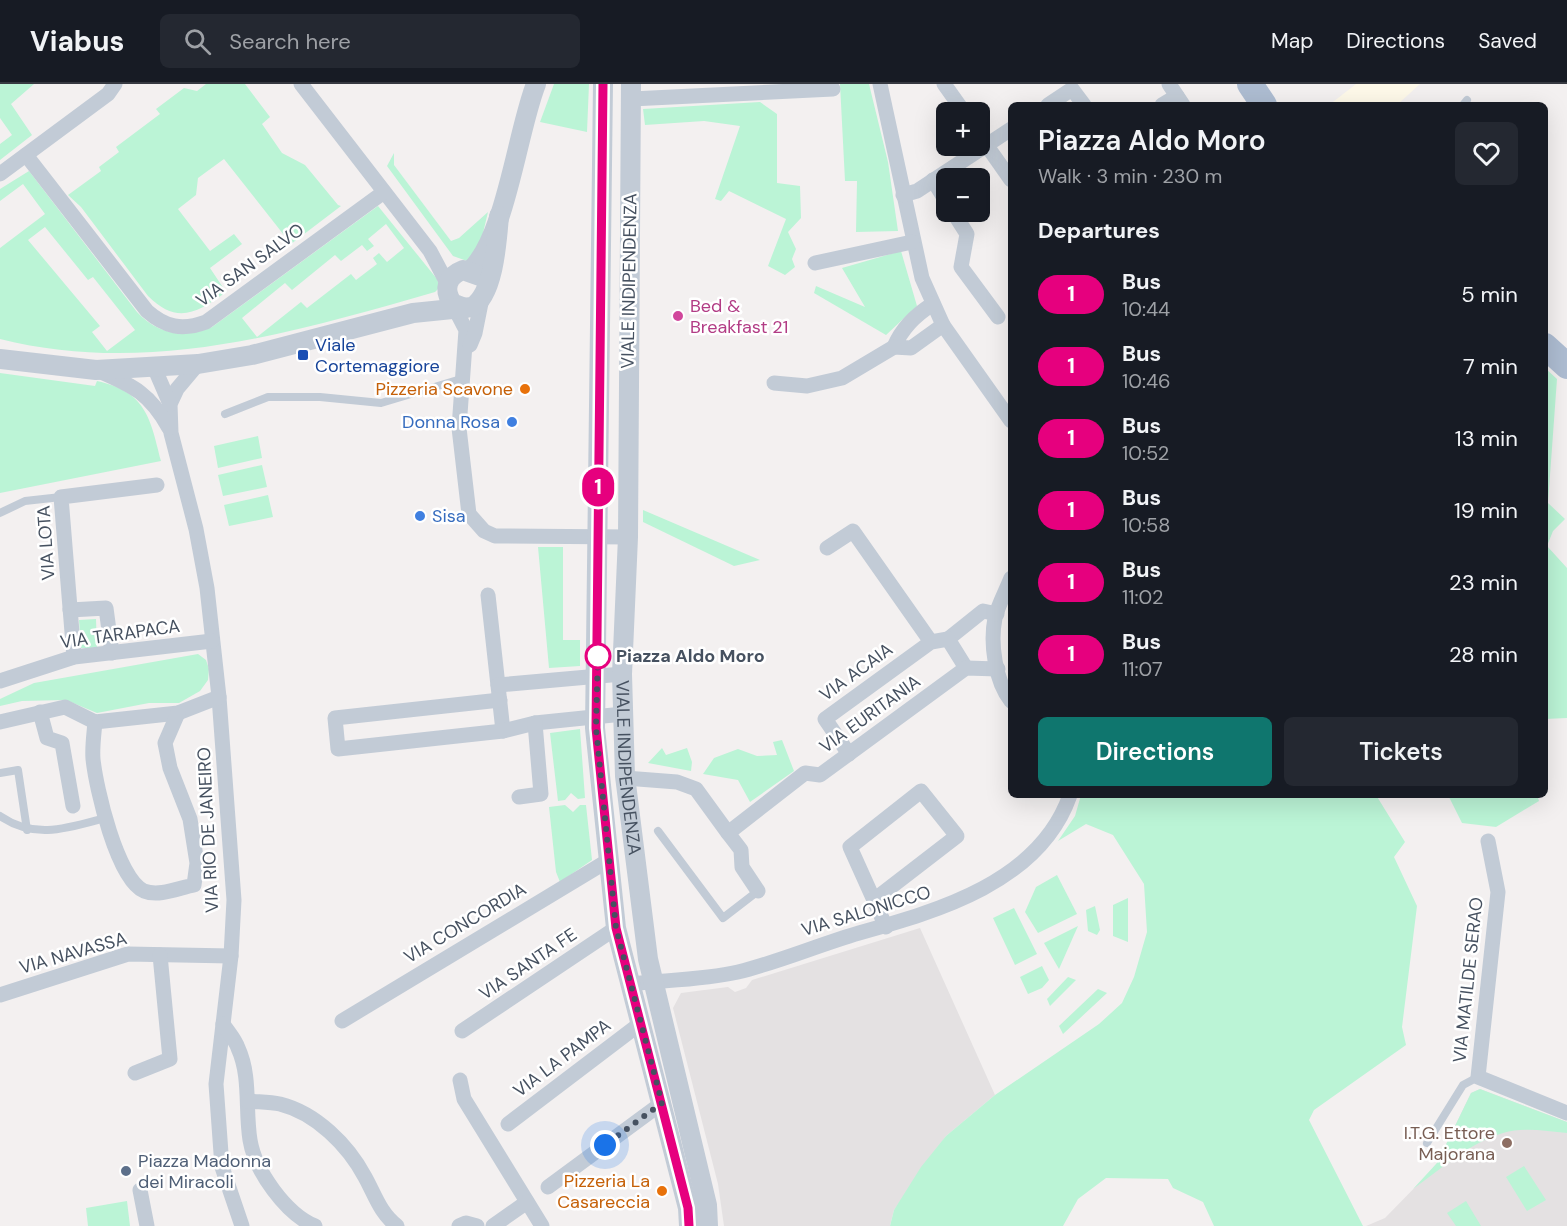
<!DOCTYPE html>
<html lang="en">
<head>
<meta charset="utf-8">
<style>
  :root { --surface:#171b24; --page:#242831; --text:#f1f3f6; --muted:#9ea1a6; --line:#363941; --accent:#0f766e }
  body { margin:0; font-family:"DM Sans",sans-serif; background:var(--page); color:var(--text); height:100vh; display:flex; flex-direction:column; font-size:22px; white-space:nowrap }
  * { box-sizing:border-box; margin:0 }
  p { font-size:20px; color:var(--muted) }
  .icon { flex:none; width:33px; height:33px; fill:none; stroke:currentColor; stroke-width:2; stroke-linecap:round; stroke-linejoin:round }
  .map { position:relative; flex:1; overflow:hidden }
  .side { position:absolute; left:1008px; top:18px; width:540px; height:696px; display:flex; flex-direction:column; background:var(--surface); border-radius:9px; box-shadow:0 6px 24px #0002 }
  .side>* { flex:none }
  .badge { padding:0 12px; border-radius:20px; font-size:21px; line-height:39px }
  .fabs { position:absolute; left:936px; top:18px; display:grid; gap:12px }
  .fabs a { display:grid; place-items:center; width:54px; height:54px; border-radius:9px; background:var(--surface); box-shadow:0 6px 24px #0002; font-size:30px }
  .you { position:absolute; width:30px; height:30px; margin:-15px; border:4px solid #fff; border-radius:50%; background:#1a73e8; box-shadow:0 0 0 9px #1a73e833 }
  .map>.badge { position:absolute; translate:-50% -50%; box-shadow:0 0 0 3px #fff }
  h2 { padding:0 30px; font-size:22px; line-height:54px }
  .round { display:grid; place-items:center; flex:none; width:63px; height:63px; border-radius:9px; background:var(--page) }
  .overview { display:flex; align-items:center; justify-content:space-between; height:102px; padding:0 30px }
  h1 { font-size:28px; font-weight:600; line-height:45px }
  .action { display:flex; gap:12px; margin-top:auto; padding:12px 30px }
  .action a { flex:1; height:69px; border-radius:9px; background:var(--accent); color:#fff; font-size:24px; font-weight:600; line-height:69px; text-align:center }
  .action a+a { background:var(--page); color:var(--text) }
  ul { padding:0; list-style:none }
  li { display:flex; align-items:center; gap:18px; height:72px; padding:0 30px }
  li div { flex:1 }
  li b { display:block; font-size:22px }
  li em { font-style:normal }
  li .badge { min-width:66px; font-weight:700; text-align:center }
  header { display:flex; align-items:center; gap:36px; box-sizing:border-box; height:84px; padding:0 30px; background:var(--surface); border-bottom:2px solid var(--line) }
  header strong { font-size:28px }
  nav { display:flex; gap:33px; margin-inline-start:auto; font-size:21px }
  .search { width:420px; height:54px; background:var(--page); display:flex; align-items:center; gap:15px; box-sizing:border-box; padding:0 21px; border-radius:9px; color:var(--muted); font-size:22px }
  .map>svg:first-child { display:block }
</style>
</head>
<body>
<header>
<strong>Viabus</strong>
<div class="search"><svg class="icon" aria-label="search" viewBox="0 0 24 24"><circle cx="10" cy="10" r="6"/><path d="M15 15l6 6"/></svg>Search here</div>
<nav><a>Map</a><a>Directions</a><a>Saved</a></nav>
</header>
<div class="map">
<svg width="1567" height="1142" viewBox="0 0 1567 1142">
  <rect width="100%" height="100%" fill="#f3f0f0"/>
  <path fill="#fef9e9" d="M1356,0H1420L1397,21H1329Z"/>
  <g fill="#e4e1e2">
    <path d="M920,844L995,1011L946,1052L894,1126L890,1142H724L718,1100L673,924L681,909L728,903L735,908L746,904L752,896Z"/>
    <path d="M1480,1005L1567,1038V1142H1366L1385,1134L1427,1091L1437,1079L1471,1009Z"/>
  </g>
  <g fill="#bbf4d6" fill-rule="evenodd">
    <path d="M0,0H34L11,20L32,51L0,76V60L12,51L0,34Z"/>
    <path d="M206,0H245L270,33L262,40L282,69L305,81L338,121L341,122L291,160L224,75L198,94L196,111L178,125L210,167L234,150L242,160L210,184L226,208C197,229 177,241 148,212L81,123L68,111L101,87L99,83L119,68L116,63L160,30L156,25L184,4L197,7Z"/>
    <path d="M554,0H589L587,48L540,38Z"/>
    <path d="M840,0H869L888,78L898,147L856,148L857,97H845Z"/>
    <path d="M760,18L777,30V99L800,102L801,134L788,148L796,165L792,175L795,183L785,191L768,182L786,135L729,107L721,117L715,115L740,42L704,37L645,41L643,25Z"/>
    <path d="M394,69V81L451,157L459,154L488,128L479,166L467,177L453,172L387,82Z"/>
    <path d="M29,87L137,228C157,250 184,255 212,243L378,122L437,195L440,203L435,208C292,249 148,292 0,255V164L45,130L23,100L0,117V105ZM386,140L404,164L387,178L379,169L373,174L377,180L356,196L351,190L307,224L301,218L257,253L242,234L285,199L292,206L335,171L341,177L362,161L367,167L374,162L368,155ZM45,143L88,196L93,193L135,246L107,267L92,248L100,242L28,156Z"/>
    <path d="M901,167L917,222L886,251L814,209L816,202L865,223L842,184Z"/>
    <path d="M1545,284L1557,295L1548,419L1565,435L1553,447L1547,462L1567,484V634L1545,635Z"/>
    <path d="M0,289L95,302L97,297C146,308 150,333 161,377L0,409Z"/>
    <path d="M258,352L262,374L218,384L214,362Z"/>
    <path d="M262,381L267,403L223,412L218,391Z"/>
    <path d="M268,411L273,433L229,442L224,421Z"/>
    <path d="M643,426L760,476L734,482L643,438Z"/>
    <path d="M538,463H563V556H580V582L549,584Z"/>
    <path d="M96,535L97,564H81L79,536Z"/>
    <path d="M198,570L206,576L209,585L208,596L200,607L179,619H149L97,629L66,616L22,617L0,622V615L34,599Z"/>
    <path d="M580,645L585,714L578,715L571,709L565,716L558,717L550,649Z"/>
    <path d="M782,656L794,687L750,718L738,696L703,690L714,674L738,665L757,672L777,671L773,658Z"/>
    <path d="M662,664L666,671L687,664L692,678L691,687L648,679Z"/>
    <path d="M1081,711H1376L1405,758L1394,773L1417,822L1402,943L1406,961L1314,1026L1309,1036L1363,1142H1214L1203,1118L1173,1104L1168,1095L1106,1094L1078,1115L1063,1142H890L894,1126L921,1083L946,1052L995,1011L1099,940L1122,919L1134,893L1147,848L1144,800L1113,751L1086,740L1058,757L1075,732Z"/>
    <path d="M1448,711H1537L1539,717L1496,743L1462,739Z"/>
    <path d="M565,721L573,728L580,721H586L592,776L560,798L556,788L549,723Z"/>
    <path d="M1057,791L1077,830L1038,849L1025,828L1036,803Z"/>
    <path d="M1128,814V858L1113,852V821Z"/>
    <path d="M1095,822L1100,846L1097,851L1088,847L1086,826Z"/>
    <path d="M1014,824L1037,870L1015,881L993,834Z"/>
    <path d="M1078,842L1059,885L1044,859Z"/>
    <path d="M1042,882L1049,896L1042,904L1028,910L1020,893Z"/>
    <path d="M1068,893L1076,896L1050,922L1047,915Z"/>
    <path d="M1098,905L1107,909L1063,950L1059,942Z"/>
    <path d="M1480,1005L1567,1038V1049C1546,1047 1523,1043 1503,1049C1470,1058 1440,1086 1413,1105L1437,1079L1471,1009Z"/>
    <path d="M1524,1082L1546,1116L1527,1127L1506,1093Z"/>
    <path d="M127,1117L130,1142H88L86,1124Z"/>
    <path d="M1466,1117L1481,1142H1456L1447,1129Z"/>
  </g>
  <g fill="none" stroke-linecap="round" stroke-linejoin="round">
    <g stroke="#c2cbd6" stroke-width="8">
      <path d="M1463,21L1467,16"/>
      <path d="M225,330L268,313H320L381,319L461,295"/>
      <path d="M0,429L25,417L61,413"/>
      <path d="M0,689L18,686L27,746"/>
      <path d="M0,732C35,756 68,744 105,734"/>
      <path d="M658,747L723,834L758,807"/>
      <path d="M1427,1059L1463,1001L1478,993"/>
    </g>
    <g stroke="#c2cbd6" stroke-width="15">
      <path d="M301,0L430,167L447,199"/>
      <path d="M880,0L922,194L943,241L1011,337"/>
      <path d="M944,0L964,28"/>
      <path d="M1169,0L1183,21"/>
      <path d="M631,15L833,5"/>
      <path d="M1048,21L1072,5L1084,21"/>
      <path d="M1162,21L1177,12"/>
      <path d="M980,52L1011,96"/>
      <path d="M26,71L147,227C165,243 182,247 206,238L384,108"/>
      <path d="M0,90L108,10L115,0"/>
      <path d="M933,96L946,117"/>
      <path d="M903,111L917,107L1011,45"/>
      <path d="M953,128L967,150L961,183L998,233"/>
      <path d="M815,179L912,158"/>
      <path d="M452,219L466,246L459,344L469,430L484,447L495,452L628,453"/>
      <path d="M933,220C915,231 902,244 894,263L911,264L943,241"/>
      <path d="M470,261L475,249L482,214"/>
      <path d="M198,280L177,305L170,320L171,349L196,445L207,504L219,613L234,816L231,872L216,1000L222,1083L242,1142"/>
      <path d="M154,283L170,320"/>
      <path d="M99,287C134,302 150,310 169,344"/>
      <path d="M774,299L807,302L842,294L894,263"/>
      <path d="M827,464L853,447L931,558"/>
      <path d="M1011,494C1006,507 998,521 995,534C990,559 995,597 1011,617"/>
      <path d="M488,511L503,647"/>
      <path d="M70,526L106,524L112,569"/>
      <path d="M74,573L61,413L157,401"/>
      <path d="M966,584L948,555L983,527L997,530"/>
      <path d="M0,597L74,573L212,557"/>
      <path d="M498,601L622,590"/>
      <path d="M500,616L335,634L338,665L503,647L535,639L623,630"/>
      <path d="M40,628L47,654L62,659L73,722"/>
      <path d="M0,638L65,623L95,638L178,629L219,613"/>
      <path d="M95,638C94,650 92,663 93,675C96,704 117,795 144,807C159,813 179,804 194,801L197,779L190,735L170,684L165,659L178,629"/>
      <path d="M849,670L825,635L931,558L948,555"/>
      <path d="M625,694L677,698L696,705L728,749L805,689L820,691L966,584L998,585"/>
      <path d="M519,713L541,710L535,639"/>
      <path d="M728,749L741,766L742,783L758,807"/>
      <path d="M1488,757L1498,808L1478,993L1567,1029"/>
      <path d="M874,816L957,752L921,707L850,763L886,843"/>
      <path d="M629,900C665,896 703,896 738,888C779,878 818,861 859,849C938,827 1040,798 1070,711"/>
      <path d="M0,911L128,870L231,872"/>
      <path d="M342,937L609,776"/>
      <path d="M223,940C228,948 235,955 238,964C251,992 245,1025 250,1056C255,1087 286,1130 315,1142"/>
      <path d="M462,947L616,844"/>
      <path d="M135,989L170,975L160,871"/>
      <path d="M460,996L464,1015L542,1142"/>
      <path d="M248,1017C258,1018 270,1018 280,1020C316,1029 348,1061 365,1093C375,1111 380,1129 397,1142"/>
      <path d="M508,1040L641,939"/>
      <path d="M548,1103L662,1019"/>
      <path d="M140,1106L147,1142"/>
      <path d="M459,1142L466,1139L477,1142"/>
      <path d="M493,1142L527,1118"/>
    </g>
    <g stroke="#c2cbd6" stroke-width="20">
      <path d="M603,0L595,644L616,844L688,1124L689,1142"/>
      <path id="s1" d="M631,0L628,453L622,590L625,692L648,875L707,1121L708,1142"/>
      <path d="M470,187C506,154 517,48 536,0"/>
      <path d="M465,224L452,219C443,205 447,192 463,186L480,192"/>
      <path d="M0,275L96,286L198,280L252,271L413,229L472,223C494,211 497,155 499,132"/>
    </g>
    <g stroke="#adbcd1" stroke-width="26">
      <path d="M1250,0L1264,21"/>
      <path d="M1545,262L1567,282"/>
    </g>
  </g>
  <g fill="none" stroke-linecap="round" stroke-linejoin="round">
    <g stroke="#fff" stroke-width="14">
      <path id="line" d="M603,0L596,644L616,844L688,1124L689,1142"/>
    </g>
    <use href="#line" stroke="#e6007e" stroke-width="9"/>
    <path stroke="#465160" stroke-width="6" stroke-dasharray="0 10.8" d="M598,572V567L596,644L616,844L662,1019L605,1061"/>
  </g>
  <circle fill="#d1479c" stroke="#fff" stroke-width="2" cx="678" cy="232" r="6"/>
  <rect fill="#1a4fb4" stroke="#fff" stroke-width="2" x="297" y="265" width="12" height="12" rx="3"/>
  <g fill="#e8710a" stroke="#fff" stroke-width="2">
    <circle cx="525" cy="305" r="6"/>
    <circle cx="662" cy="1107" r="6"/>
  </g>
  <g fill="#3f7fe0" stroke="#fff" stroke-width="2">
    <circle cx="512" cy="338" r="6"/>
    <circle cx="420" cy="432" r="6"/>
  </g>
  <circle fill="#fff" stroke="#e6007e" stroke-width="3" cx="598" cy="572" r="12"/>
  <circle fill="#8d6e63" stroke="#fff" stroke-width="2" cx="1507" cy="1059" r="6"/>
  <circle fill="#5c6f8a" stroke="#fff" stroke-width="2" cx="126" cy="1087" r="6"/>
  <g text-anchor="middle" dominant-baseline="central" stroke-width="5" stroke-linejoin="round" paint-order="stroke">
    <g font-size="18" fill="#465160" stroke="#fff">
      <text transform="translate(250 181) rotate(-36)">VIA SAN SALVO</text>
      <text transform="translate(629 197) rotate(-89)">VIALE INDIPENDENZA</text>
      <text transform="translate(46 459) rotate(-94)">VIA LOTA</text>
      <text transform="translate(120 550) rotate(-8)">VIA TARAPACA</text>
      <text transform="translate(856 588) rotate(-36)">VIA ACAIA</text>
      <text transform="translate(870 630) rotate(-36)">VIA EURITANIA</text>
      <text stroke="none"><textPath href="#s1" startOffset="684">VIALE INDIPENDENZA</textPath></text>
      <text transform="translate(208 746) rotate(-93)">VIA RIO DE JANEIRO</text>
      <text transform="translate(866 827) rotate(-17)">VIA SALONICCO</text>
      <text transform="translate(465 839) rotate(-31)">VIA CONCORDIA</text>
      <text transform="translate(73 869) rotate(-16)">VIA NAVASSA</text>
      <text transform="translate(528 880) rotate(-34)">VIA SANTA FE</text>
      <text transform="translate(1468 896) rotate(-84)">VIA MATILDE SERAO</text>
      <text transform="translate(562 974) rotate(-37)">VIA LA PAMPA</text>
    </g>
    <g font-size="18" fill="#b23c85" stroke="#fff" text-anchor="start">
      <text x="690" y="222">Bed &amp;<tspan x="690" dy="21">Breakfast 21</tspan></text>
    </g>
    <g font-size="18" fill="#164399" stroke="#fff" text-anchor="start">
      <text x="315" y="261">Viale<tspan x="315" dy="21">Cortemaggiore</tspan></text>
    </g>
    <g font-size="18" fill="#c56008" stroke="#fff" text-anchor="end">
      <text x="513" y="305">Pizzeria Scavone</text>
      <text x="650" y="1097">Pizzeria La<tspan x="650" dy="21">Casareccia</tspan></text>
    </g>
    <g font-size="18" fill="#366cbe" stroke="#fff" text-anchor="end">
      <text x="500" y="338">Donna Rosa</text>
      <text x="432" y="432" text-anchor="start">Sisa</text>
    </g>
    <g font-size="18" font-weight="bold" fill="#465160" stroke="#fff" text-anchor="start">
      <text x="616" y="572">Piazza Aldo Moro</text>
    </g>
    <g font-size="18" fill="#785e54" stroke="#fff" text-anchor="end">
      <text x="1495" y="1049">I.T.G. Ettore<tspan x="1495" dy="21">Majorana</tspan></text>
    </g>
    <g font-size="18" fill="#4e5e75" stroke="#fff" text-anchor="start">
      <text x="138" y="1077">Piazza Madonna<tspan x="138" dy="21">dei Miracoli</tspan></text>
    </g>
  </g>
</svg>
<div class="fabs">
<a>+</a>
<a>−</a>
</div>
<div class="you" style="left:605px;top:1061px"></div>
<b class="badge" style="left:598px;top:403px;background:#e6007e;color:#fff">1</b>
<section class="side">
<div class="overview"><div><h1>Piazza Aldo Moro</h1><p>Walk · 3 min · 230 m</p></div><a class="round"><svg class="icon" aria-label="heart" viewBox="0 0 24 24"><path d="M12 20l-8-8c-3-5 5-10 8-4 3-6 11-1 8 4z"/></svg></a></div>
<h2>Departures</h2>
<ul>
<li><span class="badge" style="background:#e6007e;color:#fff">1</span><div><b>Bus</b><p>10:44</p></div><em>5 min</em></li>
<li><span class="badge" style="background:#e6007e;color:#fff">1</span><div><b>Bus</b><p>10:46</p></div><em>7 min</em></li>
<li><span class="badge" style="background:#e6007e;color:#fff">1</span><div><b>Bus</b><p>10:52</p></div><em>13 min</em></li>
<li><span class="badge" style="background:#e6007e;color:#fff">1</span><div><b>Bus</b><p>10:58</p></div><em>19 min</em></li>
<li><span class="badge" style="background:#e6007e;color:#fff">1</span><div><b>Bus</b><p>11:02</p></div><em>23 min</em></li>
<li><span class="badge" style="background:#e6007e;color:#fff">1</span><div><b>Bus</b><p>11:07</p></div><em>28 min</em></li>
</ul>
<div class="action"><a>Directions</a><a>Tickets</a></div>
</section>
</div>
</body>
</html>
